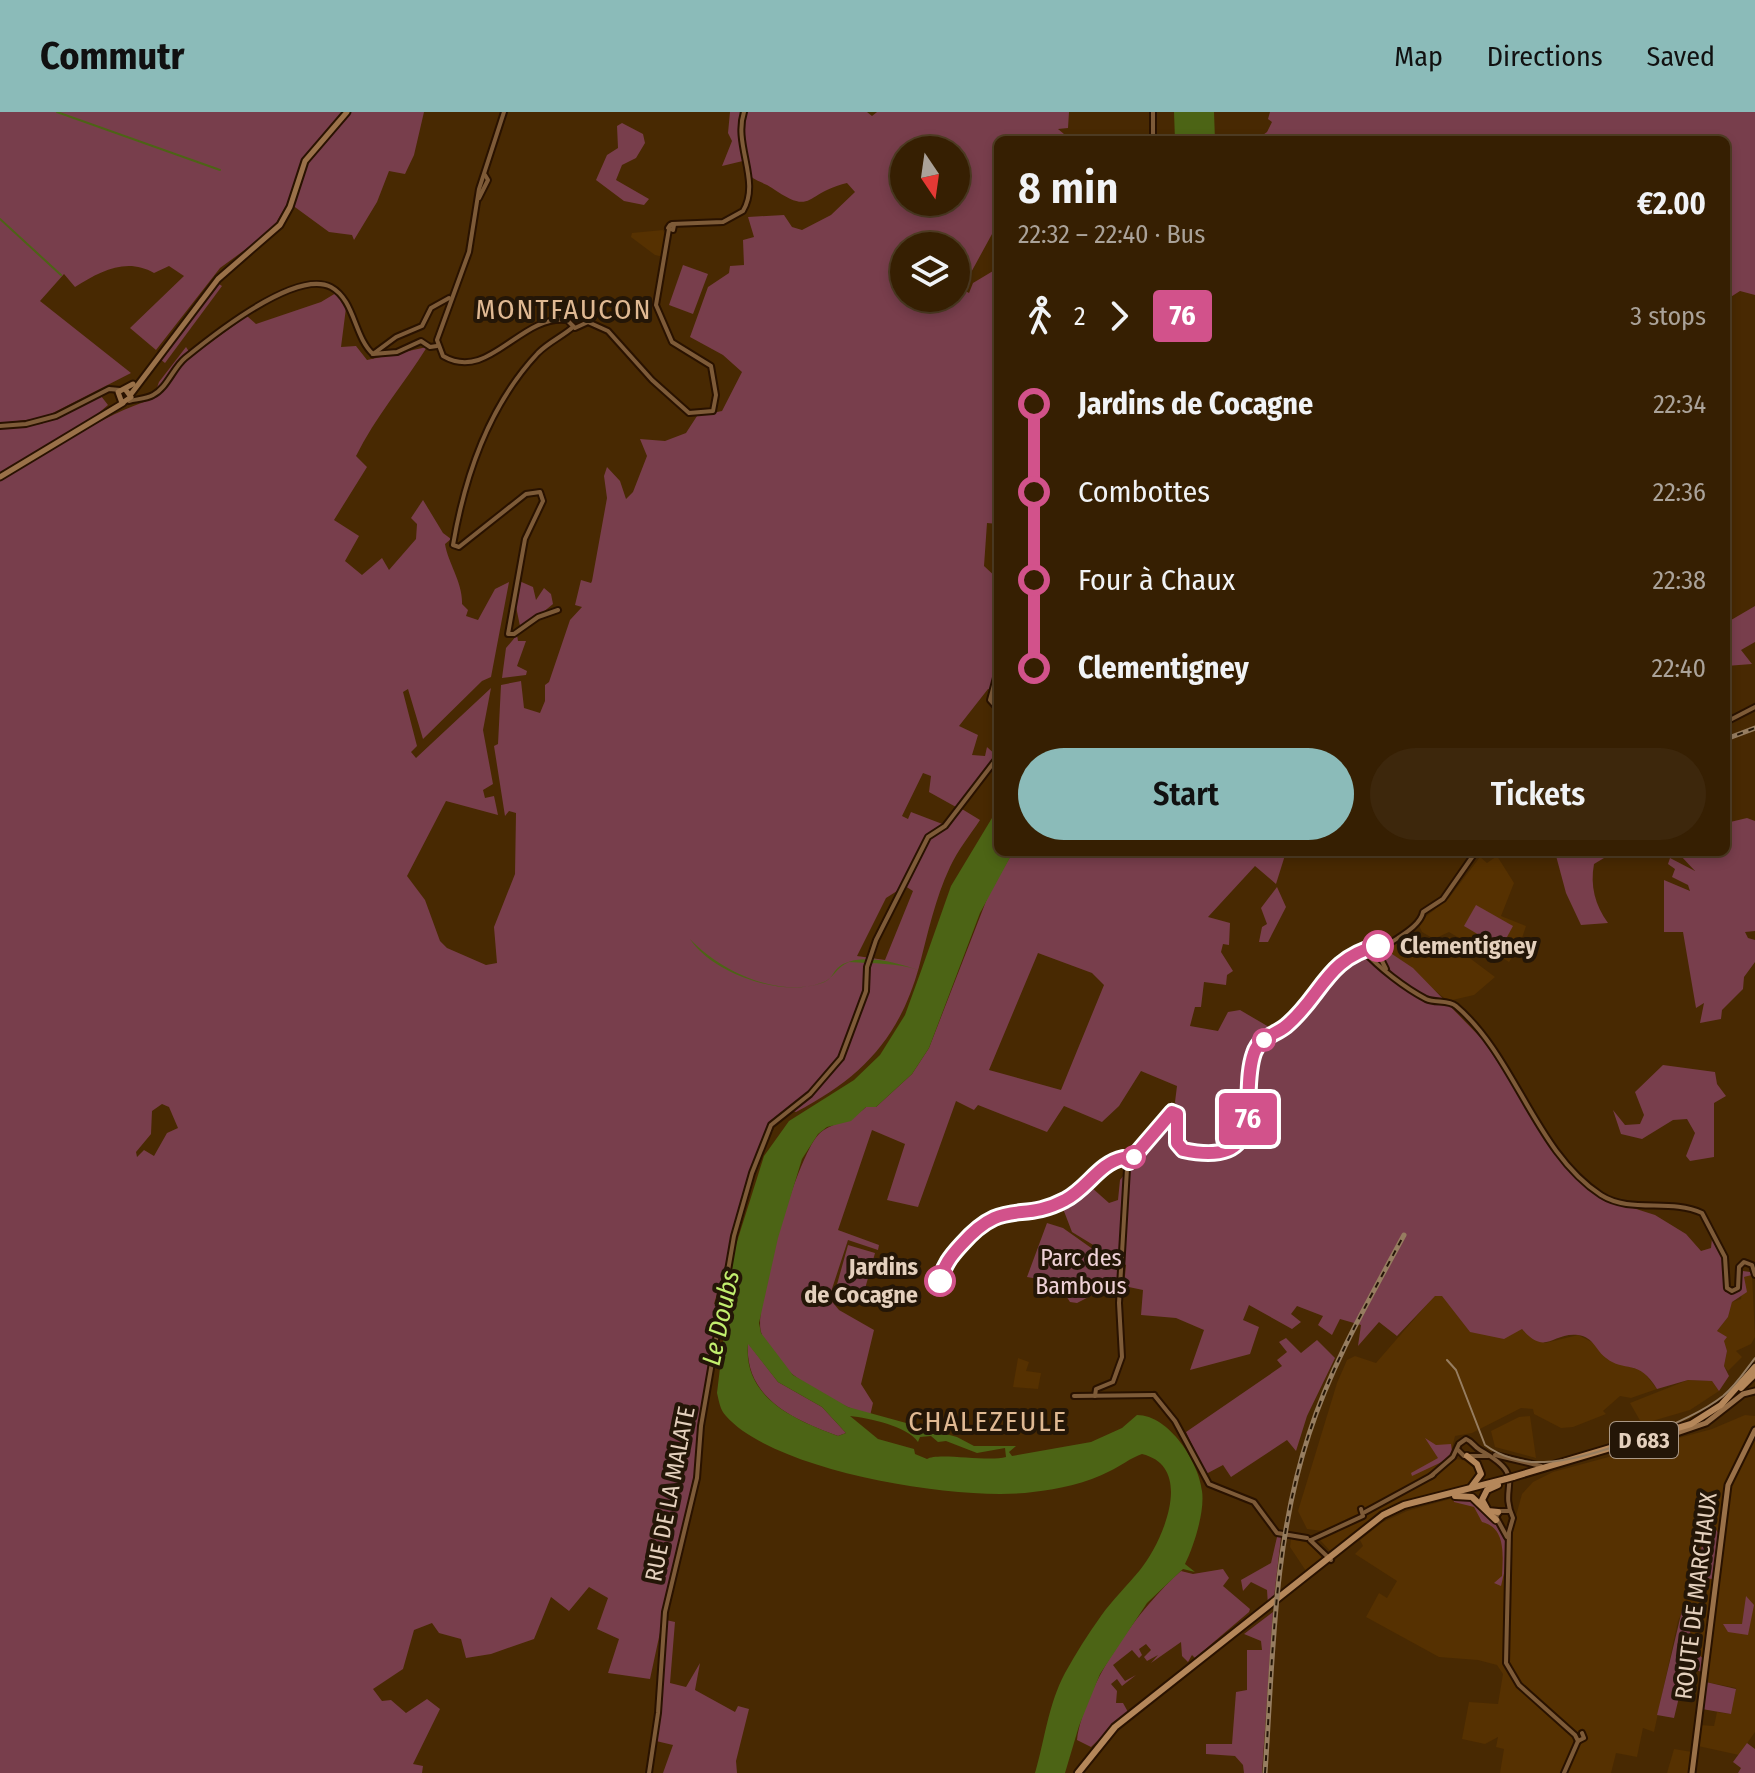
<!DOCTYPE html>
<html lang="en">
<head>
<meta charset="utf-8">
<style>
  :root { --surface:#361f02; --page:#3d270c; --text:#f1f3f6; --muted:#aaa299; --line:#503d24; --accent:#8bbbb9 }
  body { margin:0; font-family:"Fira Sans Condensed",sans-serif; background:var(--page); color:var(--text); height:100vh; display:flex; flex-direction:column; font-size:30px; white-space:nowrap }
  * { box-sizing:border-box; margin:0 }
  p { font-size:26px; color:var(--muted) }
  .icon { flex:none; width:44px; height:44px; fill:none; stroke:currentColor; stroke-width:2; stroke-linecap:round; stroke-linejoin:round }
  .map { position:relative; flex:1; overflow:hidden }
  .drawer { position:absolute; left:994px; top:24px; width:736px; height:720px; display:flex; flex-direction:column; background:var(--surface); border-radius:12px; box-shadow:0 4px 12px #0003,0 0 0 2px var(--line) }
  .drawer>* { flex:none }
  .badge { padding:0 16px; border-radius:6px; font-size:28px; line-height:52px }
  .needle { width:52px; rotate:167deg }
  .buttons { position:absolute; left:890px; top:24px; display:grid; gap:16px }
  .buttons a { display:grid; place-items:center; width:80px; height:80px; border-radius:50%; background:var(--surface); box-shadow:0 4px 12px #0003,0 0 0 2px var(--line); font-size:40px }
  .map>.badge { position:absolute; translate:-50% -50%; box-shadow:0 0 0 4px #fff }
  .legs { display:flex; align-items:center; gap:12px; height:88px; padding:0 24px; font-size:26px }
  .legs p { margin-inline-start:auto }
  .headline { display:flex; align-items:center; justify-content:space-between; height:136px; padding:0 24px }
  h1 { font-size:44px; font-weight:600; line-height:60px }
  .primary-button { display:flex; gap:16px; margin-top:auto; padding:16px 24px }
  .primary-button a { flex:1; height:92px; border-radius:48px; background:var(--accent); color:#111; font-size:32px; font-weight:600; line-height:92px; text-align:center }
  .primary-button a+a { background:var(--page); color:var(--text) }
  ul { padding:0 24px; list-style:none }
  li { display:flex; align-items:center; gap:28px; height:88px; font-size:30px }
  li i { display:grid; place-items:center; width:12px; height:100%; margin:0 10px; background:currentColor }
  li i::after { content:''; width:20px; height:20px; margin:-10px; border:6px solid; border-radius:50%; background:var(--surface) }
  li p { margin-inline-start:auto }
  li:first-child i { background:linear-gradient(#0000 50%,currentColor 0) }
  li:last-child i { background:linear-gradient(currentColor 50%,#0000 0) }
  header { display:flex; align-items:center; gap:48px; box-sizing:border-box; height:112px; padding:0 40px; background:var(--accent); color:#111 }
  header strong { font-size:38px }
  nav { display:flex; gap:44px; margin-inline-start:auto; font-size:28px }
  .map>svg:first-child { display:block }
</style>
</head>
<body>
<header>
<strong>Commutr</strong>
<nav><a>Map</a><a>Directions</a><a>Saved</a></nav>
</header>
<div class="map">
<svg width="1755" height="1661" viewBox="0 0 1755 1661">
  <rect width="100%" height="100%" fill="#482902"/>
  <g fill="#563101">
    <path d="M663,118L667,126L664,145L655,143L631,125L632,121Z"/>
    <path d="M1497,744L1514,771L1501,804L1526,814L1519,835L1509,850L1480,831L1474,835L1449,820L1434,827L1422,820L1418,811L1449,786L1480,745L1487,751Z"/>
    <path d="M1410,820L1432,831L1449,825L1466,836L1463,841L1495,865L1474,883L1448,889L1386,838Z"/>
    <path d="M1752,1163L1755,1225L1751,1232L1736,1239L1742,1245L1728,1259L1724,1254L1727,1239L1717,1219L1728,1205L1732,1190L1741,1187L1744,1165Z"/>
    <path d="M1435,1183L1443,1184L1470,1220L1522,1217L1545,1231L1578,1223L1596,1232L1607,1247L1643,1259L1657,1277L1631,1286L1620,1284L1603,1299L1606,1302L1573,1315L1561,1316L1534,1302L1533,1297L1521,1296L1472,1321L1455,1324L1451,1340L1456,1347L1473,1350L1480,1363L1470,1373L1398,1393L1331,1440L1320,1428L1324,1424L1322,1419L1307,1417L1298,1399L1337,1271L1347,1248L1355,1244L1376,1251Z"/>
    <path d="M1018,1246L1029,1250L1026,1259L1041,1261L1038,1277L1013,1275Z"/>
    <path d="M1688,1268L1712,1269L1719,1279L1690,1298L1642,1312L1630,1291Z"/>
    <path d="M1745,1303L1755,1304V1620L1739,1643L1698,1634L1700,1613L1714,1614L1717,1600L1730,1602L1736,1576L1701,1569L1705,1548L1694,1539L1685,1493L1678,1509L1654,1620L1643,1616L1637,1645L1616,1641L1611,1661H1500L1504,1637L1496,1635L1498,1625L1485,1632L1462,1627L1469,1590L1498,1592L1503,1562L1497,1553L1478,1548L1439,1545L1366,1505L1379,1481L1387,1486L1397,1469L1355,1442L1363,1434L1360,1428L1383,1410L1407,1399L1461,1384L1494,1408L1506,1423L1511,1422L1522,1382L1533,1370L1553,1360L1712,1317Z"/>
    <path d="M1530,1304L1536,1346L1495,1335L1491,1319L1519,1305Z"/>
    <path d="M1291,1427L1309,1431L1321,1445V1450L1308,1462L1290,1435Z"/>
    <path d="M1674,1637L1692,1640L1690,1661H1667Z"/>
  </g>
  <g fill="#783e4c" fill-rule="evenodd">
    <path d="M0,0H424L414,43L405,62L389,59L377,90L354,128L352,123L329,120L288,90L272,118L220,156L156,238L130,216L184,164L169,154L154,161C127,145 100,159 75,175L64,162L40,189L131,261L43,306L0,311Z"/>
    <path d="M730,0H867L872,4L877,0H1069L1068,16L1058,17L1064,22V28H998V111L962,177L969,181L973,171L998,156V412L987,411L984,454L998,467V595L992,587L994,578L988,577L959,614L978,623L972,643L985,644L987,635L998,645V654L995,652L957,694L980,708C970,723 958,738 950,755C935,787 928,821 919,855C899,927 861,966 796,1000L786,997L773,1009V1018L753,1059L714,1192L722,1189L695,1358L650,1567L608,1561L619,1527L597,1517L608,1486L589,1475L569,1499L551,1485L534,1527L491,1542L466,1546L461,1527L439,1521L432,1511L414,1518L403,1557L373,1577L382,1589L391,1588L406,1601L427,1587L440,1597L413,1652L423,1654L422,1661H0V368C48,341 101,303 153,287L159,270L186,235L192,244L247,204L256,212L321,190L336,181L346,196L341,235L356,234L367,248L427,235C404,272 375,305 356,344L367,355L334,408L359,424L345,449L362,463L382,446L389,458L416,427L417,412L411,406L423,388L443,421L451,427L445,432C448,451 463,471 462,492L468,498L466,504L478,508L495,477L509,470L491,565L482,569L423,627L408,577L403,580L417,634L411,640L416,646L491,576L483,618L493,672L483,678L485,686L494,684L498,703L446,689L407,764L425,788L440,829L447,836L486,853L497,851L494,815L515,762L516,701L509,699L505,704L494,634L498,632L501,573L521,569L524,596L540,601L545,589V573L549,570L570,508L582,495L575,493L581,468L591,471L592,469L607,386L604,364L607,355L620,369L626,387L633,380L647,344L640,327L665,329L686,321L697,304L722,299L742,260L723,243L690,225L708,175L729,161L730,154L744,153L743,128L754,125L748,105L784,103L792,115L802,118L831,103L855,80L847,71C804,81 814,105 772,76C765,71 758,70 750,64L747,48L722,54L732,29L728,21ZM904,38H956V90H904ZM904,134H956V186H904ZM923,661L931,664L929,680L956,695L945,713L911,700L908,707L902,704ZM905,774L913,779L885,848L857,844L886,786ZM162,992L169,995L178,1016L167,1021L154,1044L144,1038L137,1045L136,1040L151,1022L152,999Z"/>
    <path d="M1270,0H1755V183L1740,179L1726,188V28H1256L1267,20L1272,10L1268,7Z"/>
    <path d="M622,11L643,22L645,31L636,46L622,53L616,68L649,87L644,93L624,89L596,68L607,43L618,36L617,14Z"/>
    <path d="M683,153L708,162L693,202L669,193Z"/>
    <path d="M219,172L222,174L165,251L160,247Z"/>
    <path d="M101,284L108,293L95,304L0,361V316L41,312Z"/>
    <path d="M517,468L533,475L536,488L544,476L551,482L553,492L525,515L520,514L514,485Z"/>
    <path d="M1755,494V530L1741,538L1752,552L1726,554V511Z"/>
    <path d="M517,523L518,529H526L517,554L527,559L526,563L502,566L506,536Z"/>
    <path d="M1747,706L1755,709V819L1745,820L1748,826L1755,828V850L1744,865L1743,877L1722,898L1721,907L1700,911L1704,891L1696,896L1683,820H1664V768L1690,779L1688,773L1672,765L1675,757L1668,752L1670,746L1695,759L1681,744L1682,740H1726V711Z"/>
    <path d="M1013,740H1286L1276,772L1255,754L1208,805L1230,811L1229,833L1223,832L1221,840L1233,859L1227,863L1226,873L1204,870L1201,895H1195L1190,914L1218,919L1228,900L1240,898L1274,918C1297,904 1307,882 1325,862C1339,847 1363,840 1383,836L1413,856L1483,928L1566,1053L1608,1088L1655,1103L1686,1122L1701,1139L1711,1136L1712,1126L1716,1127L1724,1150L1725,1180H1738L1743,1159L1750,1160L1752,1163L1744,1165L1747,1180L1732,1190L1728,1205L1717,1219L1727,1225L1724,1229L1727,1239L1724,1254L1729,1264L1719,1279L1712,1269L1688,1268L1657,1277C1639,1246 1624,1261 1606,1246C1596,1239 1594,1225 1578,1223C1552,1220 1546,1245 1522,1217L1504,1227L1470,1220L1442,1184H1435L1397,1224L1379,1210L1358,1234L1361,1213L1340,1207L1332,1223L1318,1213L1323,1204L1297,1194L1291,1202L1301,1210L1292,1217L1249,1193L1243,1208L1259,1215L1250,1242L1190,1258L1204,1218L1176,1206L1141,1203L1143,1178L1124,1174L1126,1153L1072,1120L1062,1094L1091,1075L1109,1091L1118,1088L1120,1068L1178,997L1175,990L1177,974L1141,959L1119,994L1102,1010L1064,994L1047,1020L978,993L974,998L956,989L918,1095L887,1088L905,1032L872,1018L838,1118L879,1133L878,1138L848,1128L829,1186L839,1198L874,1218L861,1272L873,1291L870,1304C833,1290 774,1262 761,1220C753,1194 798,1042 819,1022C830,1011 850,1010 866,995H876L912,962L929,936L990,779ZM1038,841L1092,861L1104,873L1061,978L989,958Z"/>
    <path d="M1555,740H1614L1594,752C1590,774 1595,793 1608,811L1581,813L1566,781Z"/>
    <path d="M1277,775L1286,795L1268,830H1259L1262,815L1267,812L1261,796Z"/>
    <path d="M1476,793L1513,814L1501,836L1464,814Z"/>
    <path d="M1663,953L1715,960L1717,972L1726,984L1714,991V1045L1690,1049L1686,1044L1695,1021L1687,1007L1673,1008L1642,1027L1621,1022L1613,998L1625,1013L1640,1012L1644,1003L1635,980Z"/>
    <path d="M1047,1111L1063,1116L1118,1155V1170L1077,1191L1070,1190L1057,1170L1027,1165Z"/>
    <path d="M848,1133L875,1141L863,1184L836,1176Z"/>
    <path d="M1286,1226L1301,1241L1317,1228L1335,1246L1307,1304L1296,1339L1287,1328L1231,1365L1223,1353L1206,1362L1186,1320L1282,1254L1277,1248L1287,1240L1279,1230Z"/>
    <path d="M748,1231L778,1270L822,1295L846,1321L838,1324C794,1308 744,1286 748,1231Z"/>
    <path d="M1425,1326L1436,1333L1451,1332L1452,1340L1444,1349L1412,1364L1411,1361L1438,1346Z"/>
    <path d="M1461,1384L1471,1386L1505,1420V1457L1501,1474L1494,1471L1502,1464C1503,1442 1506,1416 1482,1410L1474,1395L1454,1390L1453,1386Z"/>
    <path d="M1710,1406L1718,1421L1712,1467L1693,1465Z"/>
    <path d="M1277,1425H1281L1274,1486L1268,1493L1267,1478L1251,1470L1243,1479L1241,1468L1271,1451Z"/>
    <path d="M1223,1457L1229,1466L1223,1474L1250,1497L1249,1500L1195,1546L1192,1543L1188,1550L1182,1544L1181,1530L1151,1551L1158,1543L1147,1549L1144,1545L1151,1538L1146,1532L1139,1537L1142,1543L1139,1546L1132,1538L1113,1553L1125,1569L1136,1563L1122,1574L1117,1567L1111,1572L1117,1579L1116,1591H1123L1128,1600L1091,1635L1077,1628C1085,1571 1139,1496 1181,1459L1193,1462Z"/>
    <path d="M1746,1484L1754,1493L1748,1523L1728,1520L1723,1512H1742Z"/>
    <path d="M1684,1490L1694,1539L1705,1548L1703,1560L1686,1556L1674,1606L1657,1603Z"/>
    <path d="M1273,1500L1262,1661H1244L1243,1653L1235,1644L1206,1642V1632H1232L1236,1580L1247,1578V1538H1262L1261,1529L1244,1522Z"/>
    <path d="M666,1508L675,1510L670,1571L686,1575L700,1551L695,1578L735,1600L738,1594L749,1597L736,1649L737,1661H663L673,1633L656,1629Z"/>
    <path d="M1706,1570L1736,1577L1731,1602L1702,1597Z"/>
    <path d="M1747,1631L1755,1637V1661H1738L1741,1656L1733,1650Z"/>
  </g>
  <g fill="#4c6415" fill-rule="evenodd">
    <path d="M1174,0H1214L1215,28H1175Z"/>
    <path d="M998,696V740H1013L980,801L929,936L912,962L876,995H866L851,1009L827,1015L818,1022L802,1047L778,1126L759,1211L761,1221L793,1263L848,1295L957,1325L974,1334H1016L1009,1340L1012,1344L1091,1330L1122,1316L1137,1303C1169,1303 1199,1350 1202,1379C1205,1399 1194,1434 1185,1452L1195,1460L1183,1457L1147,1491L1100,1562L1079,1614L1065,1661H1035C1045,1627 1048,1593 1065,1561C1076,1541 1088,1522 1101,1504C1113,1487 1127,1474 1140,1458C1162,1431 1196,1355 1142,1342C1130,1346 1121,1354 1110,1359C1087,1371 1059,1377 1033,1380C961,1390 775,1360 726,1304C720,1298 719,1289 717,1281L734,1139L764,1044L789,1009L854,968L880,943L905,903L921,859C896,850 874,852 849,850C836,855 834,867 821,871C782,886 712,861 690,827C720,859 777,886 822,871C834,867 832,858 843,852C864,841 900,851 921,859L951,774ZM748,1232L778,1270L822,1295L846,1321L838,1324C795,1308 743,1286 748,1232ZM850,1304C869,1306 907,1314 918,1330L920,1325L931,1324L938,1330L946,1329L977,1341L1005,1336L1006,1345C987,1350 937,1340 927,1347L915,1342L914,1337L878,1327Z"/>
  </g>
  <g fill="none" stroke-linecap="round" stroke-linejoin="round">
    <g stroke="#4c6415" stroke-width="2">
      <path d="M57,0L220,58"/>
      <path d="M0,107L61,163"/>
    </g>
    <g stroke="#291200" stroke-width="8">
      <g id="tertiary">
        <path d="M504,0L479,77L469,140L437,228L443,244C489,271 520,202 567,208L575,216L588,210L608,219L652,268L689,301L713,299L716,283L711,254L672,230L656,193L669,117"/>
        <path d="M1153,0V28"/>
        <path d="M479,86L488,68L485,63"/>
        <path d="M672,112L723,110L743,99C761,69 733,33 744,0"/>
        <path d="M670,113H674L673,118L668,116Z"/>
        <path d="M373,242L396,225L422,214L431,196L449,186"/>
        <path d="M373,242L397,240L421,229L430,235L437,234"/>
        <path d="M129,289C136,287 146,287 153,283C167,276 173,256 185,246C212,224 296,157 331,175C355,188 354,225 373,242"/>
        <path d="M0,314L26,312L56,304L109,277L120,278"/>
        <path d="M558,498L538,505L514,522H508L525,427L543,389L540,380L526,382L459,435L453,433C465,363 489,293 538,241C549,230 563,224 573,215"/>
        <path d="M998,558L990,588L998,597"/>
        <path d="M1726,610L1755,595"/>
        <path d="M1382,833L1381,847L1386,857"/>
        <path d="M1363,838C1379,856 1405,876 1426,887C1435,891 1449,888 1456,894C1516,945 1535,1040 1601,1083C1631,1102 1670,1086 1702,1101L1725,1145L1727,1176L1732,1179L1738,1176L1739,1155L1744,1150L1752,1153L1755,1163"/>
        <path d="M1154,1283L1175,1309L1209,1372L1254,1390L1277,1421L1307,1426"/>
        <path d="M1074,1284L1154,1283"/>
        <path d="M1095,1284L1096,1277L1113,1270L1122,1245L1119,1191L1127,1057L1174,999L1177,1002L1178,1033L1183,1038C1287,1060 1226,958 1264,927C1274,919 1285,916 1294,906C1309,888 1321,863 1341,850C1359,838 1382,838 1398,826C1407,820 1421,811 1423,800L1443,787L1475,741"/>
        <path d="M1458,1338L1464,1344H1488"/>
        <path d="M1495,1343L1541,1354"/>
        <path d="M1431,1364L1453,1345L1459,1332L1466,1327C1473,1330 1473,1334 1480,1338C1530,1366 1497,1372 1513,1406L1509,1420L1506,1551L1519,1573L1575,1623L1578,1629"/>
        <path d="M1365,1400L1433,1363"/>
        <path d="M1507,1425L1496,1405L1500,1399H1509"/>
        <path d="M1310,1428L1331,1448"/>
        <path d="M1311,1428L1363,1404L1361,1397"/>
        <path d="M649,1661L658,1601L665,1500L697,1366L701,1314L734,1124L752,1061L771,1013L810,982L841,946L866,879L867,855L876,828L928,725L945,714L998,645"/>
        <path d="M1564,1661L1578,1629L1584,1626L1582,1621"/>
      </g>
    </g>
    <g stroke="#291200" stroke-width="9">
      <g id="secondary">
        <path d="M125,277L131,285L122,291L118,280L133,272"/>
        <path d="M131,282L218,167L280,113L290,95L305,49L347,0"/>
        <path d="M0,365L123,291"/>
        <path d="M1668,1324L1706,1311L1743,1282L1755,1279"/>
        <path d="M1692,1661L1728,1373L1755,1318"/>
      </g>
    </g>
    <g stroke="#291200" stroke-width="10">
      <g id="primary">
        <path d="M1741,1276L1755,1262"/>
        <path d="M1467,1344L1477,1352L1481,1362L1472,1374"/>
        <path d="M1513,1365L1691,1312L1721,1293L1755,1255"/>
        <path d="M1498,1373L1487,1378L1482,1388L1488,1399L1498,1400"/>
        <path d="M1455,1384L1472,1385L1496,1408"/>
        <path d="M1078,1661L1115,1615L1383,1403L1404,1393L1506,1367"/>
      </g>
    </g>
    <use href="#tertiary" stroke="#7e5b38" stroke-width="4"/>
    <use href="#secondary" stroke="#9a7149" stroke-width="5"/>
    <use href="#primary" stroke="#b5875a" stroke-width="6"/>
    <path stroke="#967d60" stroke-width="2" d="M1447,1248L1456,1258L1485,1333C1501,1345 1523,1351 1544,1350C1587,1349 1689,1311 1723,1284C1736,1273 1745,1259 1755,1246"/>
    <g stroke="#967d60" stroke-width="5">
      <g id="rail">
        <path d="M1726,627L1755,616"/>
        <path d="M1265,1661C1273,1547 1273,1431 1309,1322C1332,1251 1369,1188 1404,1123"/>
      </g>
    </g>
    <use href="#rail" stroke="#241607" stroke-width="2" stroke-dasharray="6" stroke-linecap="butt"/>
    <g stroke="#291200" stroke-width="10" stroke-linecap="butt">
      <path id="primary-bridge" d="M1506,1367L1513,1365"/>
    </g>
    <use href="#primary-bridge" stroke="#b5875a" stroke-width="6"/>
  </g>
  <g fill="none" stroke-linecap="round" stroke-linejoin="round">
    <g stroke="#fff" stroke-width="18">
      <path id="line-1" d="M940,1169C944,1153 950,1145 961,1133C1004,1084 1020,1112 1065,1088C1087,1077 1099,1051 1123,1046L1129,1050L1172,1000L1177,1002V1031L1183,1038C1272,1057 1238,986 1254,941C1259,925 1275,923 1286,914C1322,884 1326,846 1378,834"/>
    </g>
    <use href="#line-1" stroke="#d2528b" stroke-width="12"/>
  </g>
  <g fill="#fff" stroke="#d2528b" stroke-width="4">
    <circle cx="1378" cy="834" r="14"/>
    <circle cx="1264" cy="928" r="10"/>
    <circle cx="1134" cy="1045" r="10"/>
    <circle cx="940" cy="1169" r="14"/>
  </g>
  <g text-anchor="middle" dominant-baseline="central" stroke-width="8" stroke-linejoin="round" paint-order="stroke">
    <rect fill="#241607" stroke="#aa9886" stroke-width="2" x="1610" y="1310" width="68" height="36" rx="6"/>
    <g font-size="22" font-weight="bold" fill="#e4d0bd">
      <text x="1644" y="1328">D 683</text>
    </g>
    <g font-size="24" font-weight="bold" fill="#e4d0bd" stroke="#241607" text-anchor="start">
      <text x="1400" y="834">Clementigney</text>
      <text x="918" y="1155" text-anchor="end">Jardins<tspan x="918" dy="28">de Cocagne</tspan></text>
    </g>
    <g font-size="24" fill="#efd2d7" stroke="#241607">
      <text x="1081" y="1146">Parc des<tspan x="1081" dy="28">Bambous</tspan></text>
    </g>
    <g font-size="24" fill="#e4d0bd" stroke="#241607">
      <text transform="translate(670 1382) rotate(-79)">RUE DE LA MALATE</text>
      <text transform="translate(1696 1484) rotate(-83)">ROUTE DE MARCHAUX</text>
    </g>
    <g font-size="26" font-style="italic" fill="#c2ef6e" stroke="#241607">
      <text transform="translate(721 1206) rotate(-78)">Le Doubs</text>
    </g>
    <g font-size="28" letter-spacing="2" fill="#e0b993" stroke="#241607">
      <text x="564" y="197">MONTFAUCON</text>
      <text x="988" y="1309">CHALEZEULE</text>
    </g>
  </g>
</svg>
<div class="buttons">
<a><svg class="needle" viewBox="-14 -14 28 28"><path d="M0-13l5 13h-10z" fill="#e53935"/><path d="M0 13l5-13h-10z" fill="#aaa299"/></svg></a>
<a><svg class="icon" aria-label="layers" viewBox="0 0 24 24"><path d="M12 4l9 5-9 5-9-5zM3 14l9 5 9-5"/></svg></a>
</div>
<b class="badge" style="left:1248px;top:1007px;background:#d2528b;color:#fff">76</b>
<section class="drawer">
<div class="headline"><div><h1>8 min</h1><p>22:32 – 22:40 · Bus</p></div><b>€2.00</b></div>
<div class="legs"><svg class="icon" aria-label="walk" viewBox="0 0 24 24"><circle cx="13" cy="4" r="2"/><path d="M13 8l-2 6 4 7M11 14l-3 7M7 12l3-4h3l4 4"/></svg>2<svg class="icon" aria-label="forward" viewBox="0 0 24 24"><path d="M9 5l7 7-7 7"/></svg><b class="badge" style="background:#d2528b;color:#fff">76</b><p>3 stops</p></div>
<ul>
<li><i style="color:#d2528b"></i><b>Jardins de Cocagne</b><p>22:34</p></li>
<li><i style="color:#d2528b"></i><span>Combottes</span><p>22:36</p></li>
<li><i style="color:#d2528b"></i><span>Four à Chaux</span><p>22:38</p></li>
<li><i style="color:#d2528b"></i><b>Clementigney</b><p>22:40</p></li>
</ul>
<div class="primary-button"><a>Start</a><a>Tickets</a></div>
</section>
</div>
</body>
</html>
